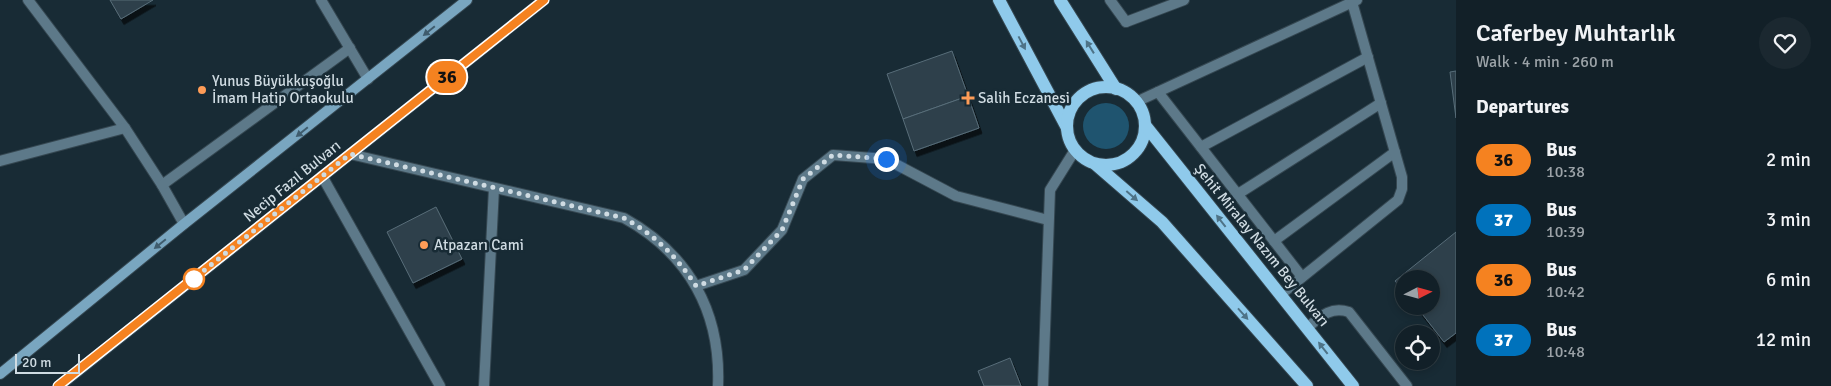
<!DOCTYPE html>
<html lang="en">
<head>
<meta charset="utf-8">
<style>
  :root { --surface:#122028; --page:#1b2830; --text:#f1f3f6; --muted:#9ca3a8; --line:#313e45 }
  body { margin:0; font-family:Signika,sans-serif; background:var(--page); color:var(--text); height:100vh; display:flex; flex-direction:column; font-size:19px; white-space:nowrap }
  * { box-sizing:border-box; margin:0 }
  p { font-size:16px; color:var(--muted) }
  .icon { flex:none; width:28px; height:28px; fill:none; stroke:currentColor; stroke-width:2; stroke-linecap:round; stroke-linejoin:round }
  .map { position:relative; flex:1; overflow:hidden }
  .sheet { display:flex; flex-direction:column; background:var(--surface); width:375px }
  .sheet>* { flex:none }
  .badge { padding:0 10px; border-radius:16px; font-size:18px; line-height:32px }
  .needle { width:32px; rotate:84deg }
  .buttons { position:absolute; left:1395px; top:270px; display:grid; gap:10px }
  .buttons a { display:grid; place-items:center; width:45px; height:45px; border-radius:50%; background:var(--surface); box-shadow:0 2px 8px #0003,0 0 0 1px var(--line); font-size:25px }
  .scale { position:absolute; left:15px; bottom:12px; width:65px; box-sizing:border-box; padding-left:5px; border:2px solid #cfdbe2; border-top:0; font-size:14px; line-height:18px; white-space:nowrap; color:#cfdbe2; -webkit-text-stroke:4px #182b35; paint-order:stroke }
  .you { position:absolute; width:25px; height:25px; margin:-12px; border:4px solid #fff; border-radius:50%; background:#1a73e8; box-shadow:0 0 0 8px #1a73e833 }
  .map>.badge { position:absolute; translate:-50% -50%; box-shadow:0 0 0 2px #fff }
  h2 { padding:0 20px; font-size:19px; line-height:45px }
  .round { display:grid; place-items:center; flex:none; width:52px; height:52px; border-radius:26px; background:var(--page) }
  .head { display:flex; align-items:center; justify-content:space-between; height:85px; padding:0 20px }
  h1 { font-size:24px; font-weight:600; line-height:38px }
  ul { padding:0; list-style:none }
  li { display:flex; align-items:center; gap:15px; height:60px; padding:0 20px }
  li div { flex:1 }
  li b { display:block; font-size:19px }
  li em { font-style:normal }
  li .badge { min-width:55px; font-weight:700; text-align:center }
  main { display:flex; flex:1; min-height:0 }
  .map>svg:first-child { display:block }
</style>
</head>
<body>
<main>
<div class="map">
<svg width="1456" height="386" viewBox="0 0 1456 386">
  <defs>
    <filter id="shadow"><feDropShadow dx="3" dy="5.5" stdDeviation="0" flood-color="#0009"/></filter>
  </defs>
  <rect width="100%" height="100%" fill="#182b35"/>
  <circle fill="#1f546f" cx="1106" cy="126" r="23"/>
  <g fill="#2d404b" stroke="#586d79" filter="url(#shadow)">
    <path d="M110,0H153L121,19Z"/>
    <path d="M952,51L968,96L903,119L887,74Z"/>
    <path d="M1456,71V118L1450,72Z"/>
    <path d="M968,96L979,128L914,151L903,119Z"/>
    <path d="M436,207L462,259L413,283L387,232Z"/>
    <path d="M1456,232V333L1444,342L1416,306H1431V279H1404V291L1395,281Z"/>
    <path d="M1010,358L1021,386H984L978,371Z"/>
  </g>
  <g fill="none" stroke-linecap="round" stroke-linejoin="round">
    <g stroke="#354751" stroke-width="12">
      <g id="lane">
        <path d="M1110,0L1126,22"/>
        <path d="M1158,92L1302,277"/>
        <path d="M1136,102L1357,0"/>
        <path d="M1201,147L1368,57"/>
        <path d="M1238,194L1381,103"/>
        <path d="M1274,241L1395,152"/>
        <path d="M696,286L744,270L782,230L803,179L833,155L886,159L956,196L1048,220"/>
        <path d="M1280,295L1398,200L1402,189V177L1352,2"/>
        <path d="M1307,328C1320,317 1330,306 1349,312L1407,386"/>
      </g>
    </g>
    <g stroke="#354751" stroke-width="12">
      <g id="street">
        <path d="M28,0L125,128L162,185L184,224"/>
        <path d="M321,0L368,79"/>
        <path d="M1126,22L1184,0"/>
        <path d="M350,154L624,218C689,254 721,312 718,386"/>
        <path d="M0,161L125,128"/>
        <path d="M322,176L440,386"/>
        <path d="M162,185L350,48"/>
        <path d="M484,386L494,188"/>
        <path d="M1043,386L1050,190L1075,150"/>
      </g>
    </g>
    <g stroke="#354751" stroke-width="12">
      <g id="secondary">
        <path d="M0,374L184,224L467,0"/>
        <path d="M59,386L544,0"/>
      </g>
    </g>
    <g stroke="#354751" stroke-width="14">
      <g id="primary">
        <path d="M999,0L1067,128"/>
        <path d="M1060,0L1116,89"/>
        <circle cx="1106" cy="126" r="39"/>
        <path d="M1145,125L1353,386"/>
        <path d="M1095,164L1162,222L1307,386"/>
      </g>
    </g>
    <use href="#lane" stroke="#5d7989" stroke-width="10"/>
    <use href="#street" stroke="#5d7989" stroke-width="10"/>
    <use href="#secondary" stroke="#79a6c0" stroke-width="10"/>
    <use href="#primary" stroke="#8fcaeb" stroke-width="12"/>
  </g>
  <defs><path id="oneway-solid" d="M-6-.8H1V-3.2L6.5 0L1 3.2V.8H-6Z" transform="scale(1.25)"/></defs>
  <g fill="#3f5c6d">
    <use href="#oneway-solid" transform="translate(429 31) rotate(141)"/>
    <use href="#oneway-solid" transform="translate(302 132) rotate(141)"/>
    <use href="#oneway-solid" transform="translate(160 244) rotate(141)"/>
  </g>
  <g fill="#4e7387">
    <use href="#oneway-solid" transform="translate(1022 43) rotate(62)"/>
    <use href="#oneway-solid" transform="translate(1090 47) rotate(-122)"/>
    <use href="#oneway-solid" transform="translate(1132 196) rotate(41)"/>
    <use href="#oneway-solid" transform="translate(1221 221) rotate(-128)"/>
    <use href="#oneway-solid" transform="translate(1243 314) rotate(48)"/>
    <use href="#oneway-solid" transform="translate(1323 348) rotate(-128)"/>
  </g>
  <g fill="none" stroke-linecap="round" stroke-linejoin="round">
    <g stroke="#fff" stroke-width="11">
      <path id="line" d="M58,386L544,0"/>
    </g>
    <use href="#line" stroke="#f58220" stroke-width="8"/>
    <path stroke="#cfdbe2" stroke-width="5" stroke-dasharray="0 9" d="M194,279L192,280L350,154L624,218C655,235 677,257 696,286L744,270L782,230L803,179L833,155L886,159"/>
  </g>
  <g fill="#fe9c57" stroke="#182b35" stroke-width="2">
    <circle cx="202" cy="90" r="5"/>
    <path d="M965.5 90.5h5v5h5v5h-5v5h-5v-5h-5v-5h5z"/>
    <circle cx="424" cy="245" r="5"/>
  </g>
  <circle fill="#fff" stroke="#f58220" stroke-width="2.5" cx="194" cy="279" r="10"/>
  <g text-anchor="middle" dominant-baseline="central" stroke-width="5" stroke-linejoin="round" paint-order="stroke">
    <g font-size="15" fill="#cfdbe2" stroke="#182b35" text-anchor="start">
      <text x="212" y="81">Yunus Büyükkuşoğlu<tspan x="212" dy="17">İmam Hatip Ortaokulu</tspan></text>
      <text x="978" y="98">Salih Eczanesi</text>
      <text x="434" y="245">Atpazarı Cami</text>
    </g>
    <g font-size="15" fill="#cfdbe2" stroke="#182b35">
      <text transform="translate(292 181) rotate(-39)">Necip Fazıl Bulvarı</text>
      <text transform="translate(1262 245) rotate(51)">Şehit Miralay Nazım Bey Bulvarı</text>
    </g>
  </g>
</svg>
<div class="buttons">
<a><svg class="needle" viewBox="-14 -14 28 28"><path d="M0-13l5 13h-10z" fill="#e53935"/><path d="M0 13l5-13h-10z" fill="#9ca3a8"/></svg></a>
<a><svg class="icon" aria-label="locate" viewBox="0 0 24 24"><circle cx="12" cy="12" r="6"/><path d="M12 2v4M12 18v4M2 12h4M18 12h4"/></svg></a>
</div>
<div class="scale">20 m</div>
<div class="you" style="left:886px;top:159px"></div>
<b class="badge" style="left:447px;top:77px;background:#f58220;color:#111">36</b>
</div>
<section class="sheet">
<div class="head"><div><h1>Caferbey Muhtarlık</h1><p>Walk · 4 min · 260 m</p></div><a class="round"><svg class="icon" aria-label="heart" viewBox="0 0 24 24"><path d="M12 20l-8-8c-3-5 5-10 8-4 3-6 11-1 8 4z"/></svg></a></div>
<h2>Departures</h2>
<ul>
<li><span class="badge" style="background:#f58220;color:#111">36</span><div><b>Bus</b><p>10:38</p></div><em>2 min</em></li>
<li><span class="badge" style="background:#0072bc;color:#fff">37</span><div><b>Bus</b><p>10:39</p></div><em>3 min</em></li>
<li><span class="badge" style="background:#f58220;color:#111">36</span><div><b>Bus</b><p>10:42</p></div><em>6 min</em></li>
<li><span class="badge" style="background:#0072bc;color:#fff">37</span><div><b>Bus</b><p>10:48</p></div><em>12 min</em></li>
</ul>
</section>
</main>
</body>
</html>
